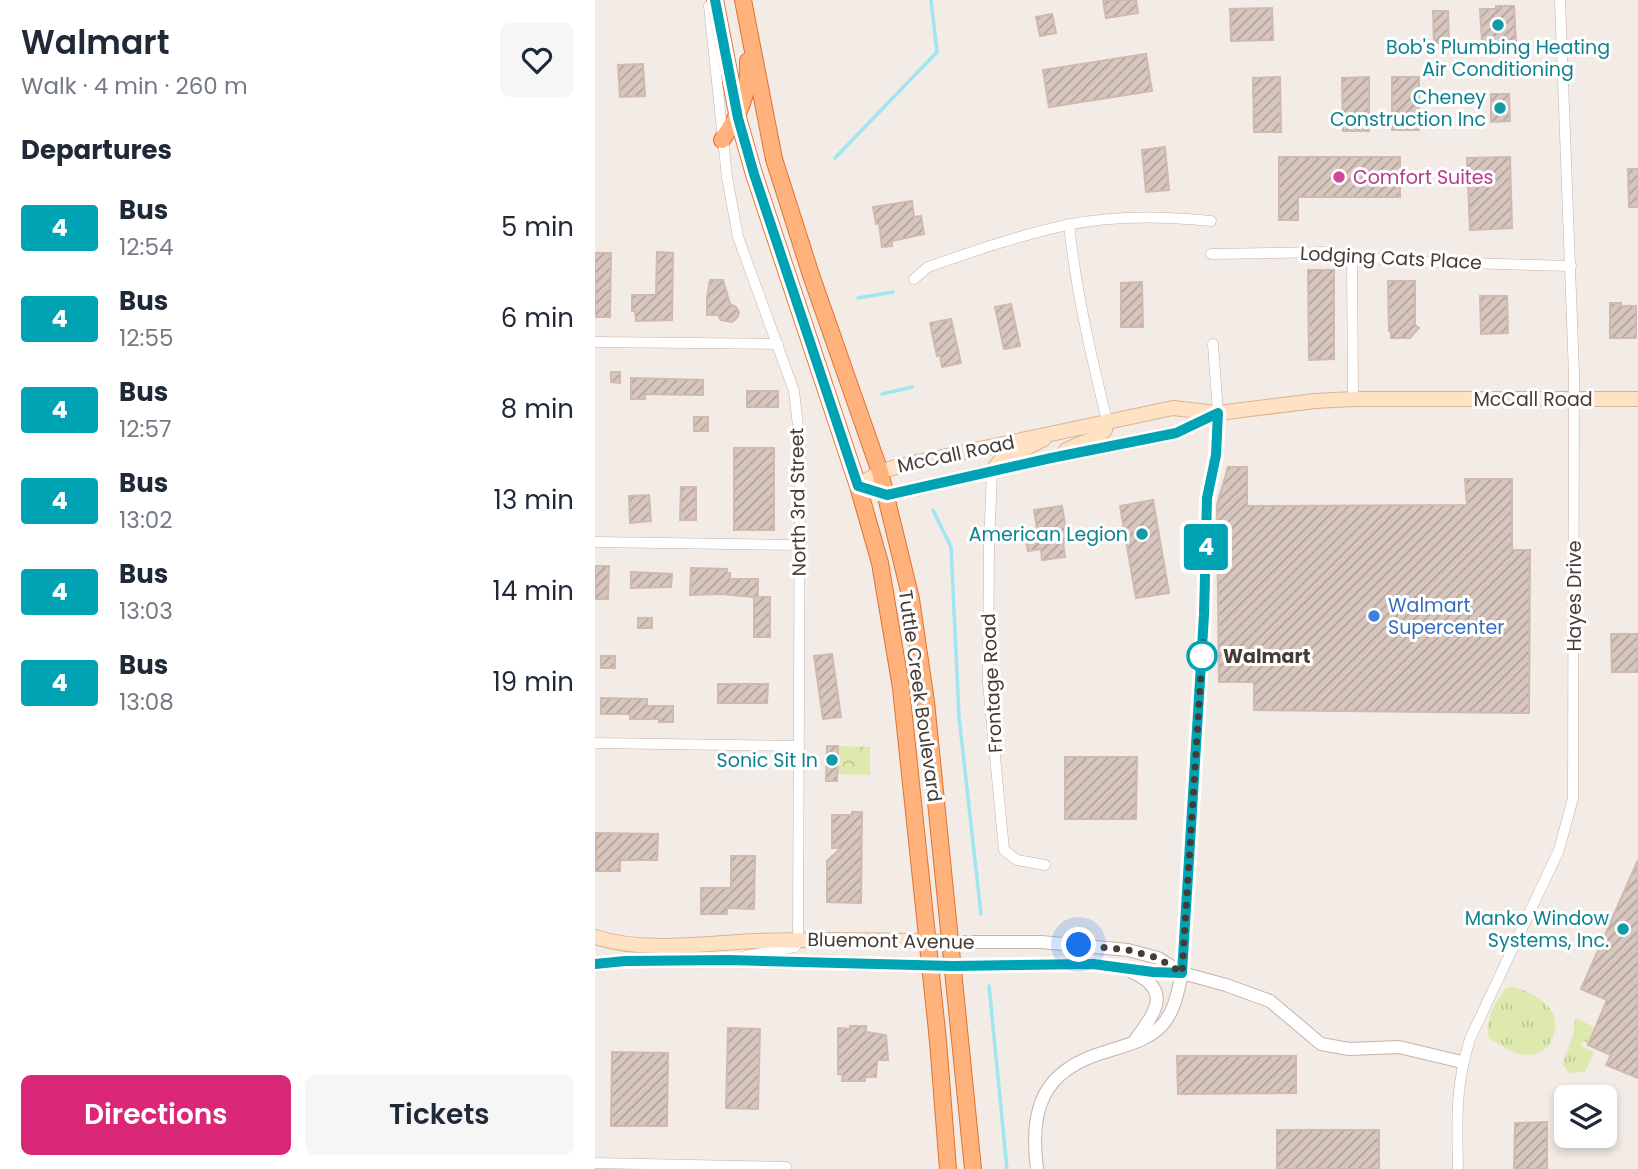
<!DOCTYPE html>
<html lang="en">
<head>
<meta charset="utf-8">
<style>
  :root { --surface:#fff; --page:#f6f6f7; --text:#1f2937; --muted:#747a83; --accent:#db2777 }
  body { margin:0; font-family:Poppins,sans-serif; background:var(--page); color:var(--text); height:100vh; display:flex; flex-direction:column; font-size:26px; white-space:nowrap }
  * { box-sizing:border-box; margin:0 }
  p { font-size:23px; color:var(--muted) }
  .icon { flex:none; width:38px; height:38px; fill:none; stroke:currentColor; stroke-width:2; stroke-linecap:round; stroke-linejoin:round }
  .map { position:relative; flex:1; overflow:hidden }
  .panel { display:flex; flex-direction:column; background:var(--surface); width:595px }
  .panel>* { flex:none }
  .badge { padding:0 14px; border-radius:5px; font-size:24px; line-height:46px }
  .fabs { position:absolute; left:959px; top:1085px; display:grid; gap:14px }
  .fabs a { display:grid; place-items:center; width:63px; height:63px; border-radius:10px; background:var(--surface); box-shadow:0 4px 10px #0003; font-size:35px }
  .you { position:absolute; width:35px; height:35px; margin:-18px; border:5px solid #fff; border-radius:50%; background:#1a73e8; box-shadow:0 0 0 10px #1a73e833 }
  .map>.badge { position:absolute; translate:-50% -50%; box-shadow:0 0 0 4px #fff }
  h2 { padding:0 21px; font-size:26px; line-height:63px }
  .round { display:grid; place-items:center; flex:none; width:74px; height:74px; border-radius:10px; background:var(--page) }
  .overview { display:flex; align-items:center; justify-content:space-between; height:119px; padding:0 21px }
  h1 { font-size:33px; font-weight:600; line-height:52px }
  .action { display:flex; gap:14px; margin-top:auto; padding:14px 21px }
  .action a { flex:1; height:80px; border-radius:10px; background:var(--accent); color:#fff; font-size:28px; font-weight:600; line-height:80px; text-align:center }
  .action a+a { background:var(--page); color:var(--text) }
  ul { padding:0; list-style:none }
  li { display:flex; align-items:center; gap:21px; height:91px; padding:0 21px }
  li div { flex:1 }
  li b { display:block; font-size:26px }
  li em { font-style:normal }
  li .badge { min-width:77px; font-weight:700; text-align:center }
  main { display:flex; flex:1; min-height:0 }
  .map>svg:first-child { display:block }
</style>
</head>
<body>
<main>
<section class="panel">
<div class="overview"><div><h1>Walmart</h1><p>Walk · 4 min · 260 m</p></div><a class="round"><svg class="icon" aria-label="heart" viewBox="0 0 24 24"><path d="M12 20l-8-8c-3-5 5-10 8-4 3-6 11-1 8 4z"/></svg></a></div>
<h2>Departures</h2>
<ul>
<li><span class="badge" style="background:#00a3b4;color:#fff">4</span><div><b>Bus</b><p>12:54</p></div><em>5 min</em></li>
<li><span class="badge" style="background:#00a3b4;color:#fff">4</span><div><b>Bus</b><p>12:55</p></div><em>6 min</em></li>
<li><span class="badge" style="background:#00a3b4;color:#fff">4</span><div><b>Bus</b><p>12:57</p></div><em>8 min</em></li>
<li><span class="badge" style="background:#00a3b4;color:#fff">4</span><div><b>Bus</b><p>13:02</p></div><em>13 min</em></li>
<li><span class="badge" style="background:#00a3b4;color:#fff">4</span><div><b>Bus</b><p>13:03</p></div><em>14 min</em></li>
<li><span class="badge" style="background:#00a3b4;color:#fff">4</span><div><b>Bus</b><p>13:08</p></div><em>19 min</em></li>
</ul>
<div class="action"><a>Directions</a><a>Tickets</a></div>
</section>
<div class="map">
<svg width="1043" height="1169" viewBox="0 0 1043 1169">
  <defs>
    <pattern id="grass-tufts" width="24" height="20" patternUnits="userSpaceOnUse" patternTransform="scale(1.75)"><rect width="24" height="20" fill="#dee9ad"/><path d="M3 7l-1-3M5 7V3M7 7l1-3M15 17l-1-3M17 17v-4M19 17l1-3" fill="none" stroke="#c0c995"/></pattern>
    <pattern id="forest-crowns" width="20" height="18" patternUnits="userSpaceOnUse" patternTransform="scale(1.75)"><rect width="20" height="18" fill="#dee9ad"/><path d="M2 6a3 3 0 1 1 6 0M12 15a3 3 0 1 1 6 0" fill="none" stroke="#c0c995"/></pattern>
    <pattern id="building-hatch" width="6" height="6" patternUnits="userSpaceOnUse" patternTransform="scale(1.75)"><rect width="6" height="6" fill="#d8c7be"/><path d="M-1 1l2-2M0 6l6-6M5 7l2-2" fill="none" stroke="#b1a39b"/></pattern>
  </defs>
  <rect width="100%" height="100%" fill="#f3ebe5"/>
  <g fill="url(#grass-tufts)">
    <path d="M919,987C933,991 947,998 956,1010C967,1027 956,1055 934,1055C921,1056 905,1045 894,1038C890,1020 898,1006 910,989Z"/>
    <path d="M979,1018L1000,1027L993,1043L989,1041L986,1046L999,1052L990,1072L974,1073L968,1065C971,1048 982,1036 979,1018Z"/>
  </g>
  <path fill="url(#forest-crowns)" d="M243,746L275,747V775L242,774Z"/>
  <g fill="none" stroke-linecap="round" stroke-linejoin="round">
    <g stroke="#a0e6f2" stroke-width="3.5">
      <path d="M240,158L342,52L336,0"/>
      <path d="M263,298L298,292"/>
      <path d="M287,394L317,387"/>
      <path d="M338,510L356,547L364,717L386,914"/>
      <path d="M394,986L412,1169"/>
    </g>
  </g>
  <g fill="url(#building-hatch)" stroke="#d0b9ae" stroke-width="2">
    <path d="M508,0H541L543,13L511,18Z"/>
    <path d="M901,6H919L921,42L887,41L885,9H901Z"/>
    <path d="M677,8L678,40L636,41L635,9Z"/>
    <path d="M838,11H853L854,43H839Z"/>
    <path d="M457,14L461,33L445,36L441,17Z"/>
    <path d="M551,54L557,91L454,107L448,70Z"/>
    <path d="M48,64L50,96L25,97L23,65Z"/>
    <path d="M685,77L686,132H659L658,78Z"/>
    <path d="M774,77V131H748L747,78Z"/>
    <rect x="797" y="77" width="27" height="53"/>
    <path d="M896,94H914L915,121L896,122Z"/>
    <path d="M570,147L574,190L551,192L547,150Z"/>
    <path d="M684,157H805V197H703V220H684Z"/>
    <path d="M915,157L917,228L875,230L872,158Z"/>
    <path d="M1033,169H1043V207H1034Z"/>
    <path d="M317,201L319,217L326,216L329,234L297,241V246L287,247L284,223L281,224L278,207Z"/>
    <path d="M62,252L78,253L77,320L41,321L40,311H37V295H61Z"/>
    <path d="M0,253H16L15,317H0Z"/>
    <path d="M713,270H739V359L714,360Z"/>
    <path d="M115,280H128L135,304L141,307L144,312L142,318L137,322L126,320L123,315H112V297Z"/>
    <path d="M793,281H820V325L824,328L815,338H796V331H794Z"/>
    <path d="M547,282L548,327H526V283Z"/>
    <path d="M885,296H912L913,333L886,334Z"/>
    <path d="M1015,303H1026V306H1041V338H1015Z"/>
    <path d="M416,304L425,346L409,349L400,307Z"/>
    <path d="M356,319L366,363L347,367L345,355L342,356L335,323Z"/>
    <path d="M16,372H25V383L16,382Z"/>
    <path d="M36,378L108,380V395L50,394V399H36Z"/>
    <rect x="152" y="391" width="31" height="16"/>
    <rect x="99" y="417" width="14" height="14"/>
    <rect x="139" y="448" width="40" height="82"/>
    <path d="M633,467H652V506L872,505L870,479H917V550H935L934,713L659,710V682H624L622,505Z"/>
    <path d="M86,487H101V520H85Z"/>
    <path d="M54,495L56,521L35,523L34,496Z"/>
    <path d="M558,500L574,593L541,598L525,506Z"/>
    <path d="M467,506L473,542L468,543L470,557L447,560L446,549L433,551L430,537L443,535L439,510Z"/>
    <path d="M0,566H14L13,599H0Z"/>
    <path d="M96,568L132,569V573H135V579H163V597H175V637H159V597L126,594L95,595Z"/>
    <path d="M36,572L77,574L76,587L36,588Z"/>
    <rect x="43" y="618" width="14" height="10"/>
    <path d="M1016,634H1043V672H1017Z"/>
    <path d="M237,654L246,717L228,719L219,656Z"/>
    <rect x="6" y="656" width="14" height="12"/>
    <path d="M123,684H173L172,703H123Z"/>
    <path d="M6,698L52,699V706H78V722H64V719H35V714H6Z"/>
    <path d="M232,746H243L242,781H231Z"/>
    <path d="M470,757H542L541,819H470Z"/>
    <path d="M257,812H267L266,903L232,902V861L246,848H237V815H257Z"/>
    <path d="M1,833L63,834L62,860H25V871H1Z"/>
    <path d="M136,856H160L159,909L132,908V914H106V888H136Z"/>
    <path d="M1043,860V1078L1011,1065L1016,1055L993,1045L1012,1000L986,989Z"/>
    <path d="M255,1026H271V1032L291,1035L293,1060H282L281,1077H270V1081H247L248,1075L243,1074V1028L255,1029Z"/>
    <path d="M133,1028L165,1029L163,1109L131,1108Z"/>
    <path d="M17,1052L73,1053L72,1126H16Z"/>
    <path d="M582,1056H701V1093L583,1094Z"/>
    <path d="M952,1122V1169H919L920,1123Z"/>
    <rect x="682" y="1130" width="102" height="39"/>
  </g>
  <g fill="none" stroke-linecap="round" stroke-linejoin="round">
    <g stroke="#c2b4ab" stroke-width="11">
      <g id="minor">
        <path d="M114,6L132,177L143,237L199,391L205,443L203,940L200,947L151,956"/>
        <path d="M474,224C481,292 496,355 512,421"/>
        <path d="M616,254L735,252L757,257L836,262L976,266"/>
        <path d="M757,257L758,399"/>
        <path d="M319,279L333,267C379,251 425,235 472,225C519,215 568,216 616,221"/>
        <path d="M0,342L183,344"/>
        <path d="M397,471L394,547L393,683L409,850L422,860L450,865"/>
        <path d="M0,542L205,545"/>
        <path d="M0,743L204,746"/>
        <path d="M587,973L609,615L612,498L621,455L623,413L618,344"/>
        <path d="M0,1163L191,1167"/>
        <path d="M863,1169C862,1121 860,1086 875,1039L964,850L978,798L979,374L965,0"/>
      </g>
    </g>
    <g stroke="#c2b4ab" stroke-width="14">
      <g id="tertiary">
        <path d="M355,942H446L533,950L563,958L587,973"/>
        <path d="M358,966L498,964L558,972L587,973L631,985L675,1001L726,1044L754,1049L804,1047L867,1062"/>
        <path d="M537,972C580,991 558,1015 538,1043"/>
        <path d="M442,1169C434,1108 448,1070 510,1052C531,1045 553,1041 568,1024C580,1010 583,991 587,973"/>
      </g>
    </g>
    <g stroke="#d8b596" stroke-width="16">
      <g id="secondary">
        <path d="M471,450L502,437L510,430L512,421"/>
        <path d="M398,470L405,461L449,439"/>
        <path d="M263,486L285,472L304,466L578,408L623,413L720,401L758,399H1043"/>
        <path d="M263,486L292,495L456,458L581,433L623,413"/>
        <path d="M0,937C50,953 109,943 161,941C225,939 290,940 355,942"/>
        <path d="M0,964L30,961L134,960L358,966"/>
      </g>
    </g>
    <g stroke="#e17232" stroke-width="18">
      <g id="trunk">
        <path d="M120,0L143,118L159,174L263,486L285,563L306,688L343,1041L353,1169"/>
        <path d="M148,0L179,159L216,275L285,472L316,599L331,702L378,1169"/>
        <path d="M127,140C144,116 155,92 153,61"/>
      </g>
    </g>
    <use href="#minor" stroke="#fff" stroke-width="10"/>
    <use href="#tertiary" stroke="#fff" stroke-width="12"/>
    <use href="#secondary" stroke="#ffe1c4" stroke-width="14"/>
    <use href="#trunk" stroke="#ffb27c" stroke-width="16"/>
  </g>
  <g fill="none" stroke-linecap="round" stroke-linejoin="round">
    <g stroke="#fff" stroke-width="16">
      <path id="line" d="M0,964L30,961L134,960L358,966L498,964L558,972L587,973L609,615L612,498L621,455L623,413L581,433L456,458L292,495L263,486L159,174L143,118L120,0"/>
    </g>
    <use href="#line" stroke="#00a3b4" stroke-width="10"/>
    <path stroke="#463b35" stroke-width="7" stroke-dasharray="0 12.6" d="M484,945L533,950L563,958L587,973L608,642L607,656"/>
  </g>
  <g fill="#0f9aa8" stroke="#fff" stroke-width="2.5">
    <circle cx="903" cy="25" r="7"/>
    <circle cx="905" cy="108" r="7"/>
    <circle cx="547" cy="534" r="7"/>
    <circle cx="237" cy="760" r="7"/>
    <circle cx="1028" cy="929" r="7"/>
  </g>
  <circle fill="#d1479c" stroke="#fff" stroke-width="2.5" cx="744" cy="177" r="7"/>
  <circle fill="#3f7fe0" stroke="#fff" stroke-width="2.5" cx="779" cy="616" r="7"/>
  <circle fill="#fff" stroke="#00a3b4" stroke-width="3.5" cx="607" cy="656" r="14"/>
  <g text-anchor="middle" dominant-baseline="central" stroke-width="6" stroke-linejoin="round" paint-order="stroke">
    <g font-size="19" fill="#0d838f" stroke="#fff" text-anchor="end">
      <text x="903" y="47" text-anchor="middle">Bob's Plumbing Heating<tspan x="903" dy="22">Air Conditioning</tspan></text>
      <text x="891" y="97">Cheney<tspan x="891" dy="22">Construction Inc</tspan></text>
      <text x="533" y="534">American Legion</text>
      <text x="223" y="760">Sonic Sit In</text>
      <text x="1014" y="918">Manko Window<tspan x="1014" dy="22">Systems, Inc.</tspan></text>
    </g>
    <g font-size="19" fill="#b23c85" stroke="#fff" text-anchor="start">
      <text x="758" y="177">Comfort Suites</text>
    </g>
    <g font-size="19" fill="#463b35" stroke="#fff">
      <text transform="translate(796 258) rotate(3)">Lodging Cats Place</text>
      <text x="938" y="399">McCall Road</text>
      <text transform="translate(361 454) rotate(-12)">McCall Road</text>
      <text transform="translate(203 502) rotate(-91)">North 3rd Street</text>
      <text transform="translate(979 596) rotate(-90)">Hayes Drive</text>
      <text transform="translate(397 683) rotate(-93)">Frontage Road</text>
      <text transform="translate(325 696) rotate(82)">Tuttle Creek Boulevard</text>
      <text transform="translate(296 941) rotate(1)">Bluemont Avenue</text>
    </g>
    <g font-size="19" fill="#366cbe" stroke="#fff" text-anchor="start">
      <text x="793" y="605">Walmart<tspan x="793" dy="22">Supercenter</tspan></text>
    </g>
    <g font-size="19" font-weight="bold" fill="#463b35" stroke="#fff" text-anchor="start">
      <text x="628" y="656">Walmart</text>
    </g>
  </g>
</svg>
<div class="fabs">
<a><svg class="icon" aria-label="layers" viewBox="0 0 24 24"><path d="M12 4l9 5-9 5-9-5zM3 14l9 5 9-5"/></svg></a>
</div>
<div class="you" style="left:484px;top:945px"></div>
<b class="badge" style="left:611px;top:547px;background:#00a3b4;color:#fff">4</b>
</div>
</main>
</body>
</html>
